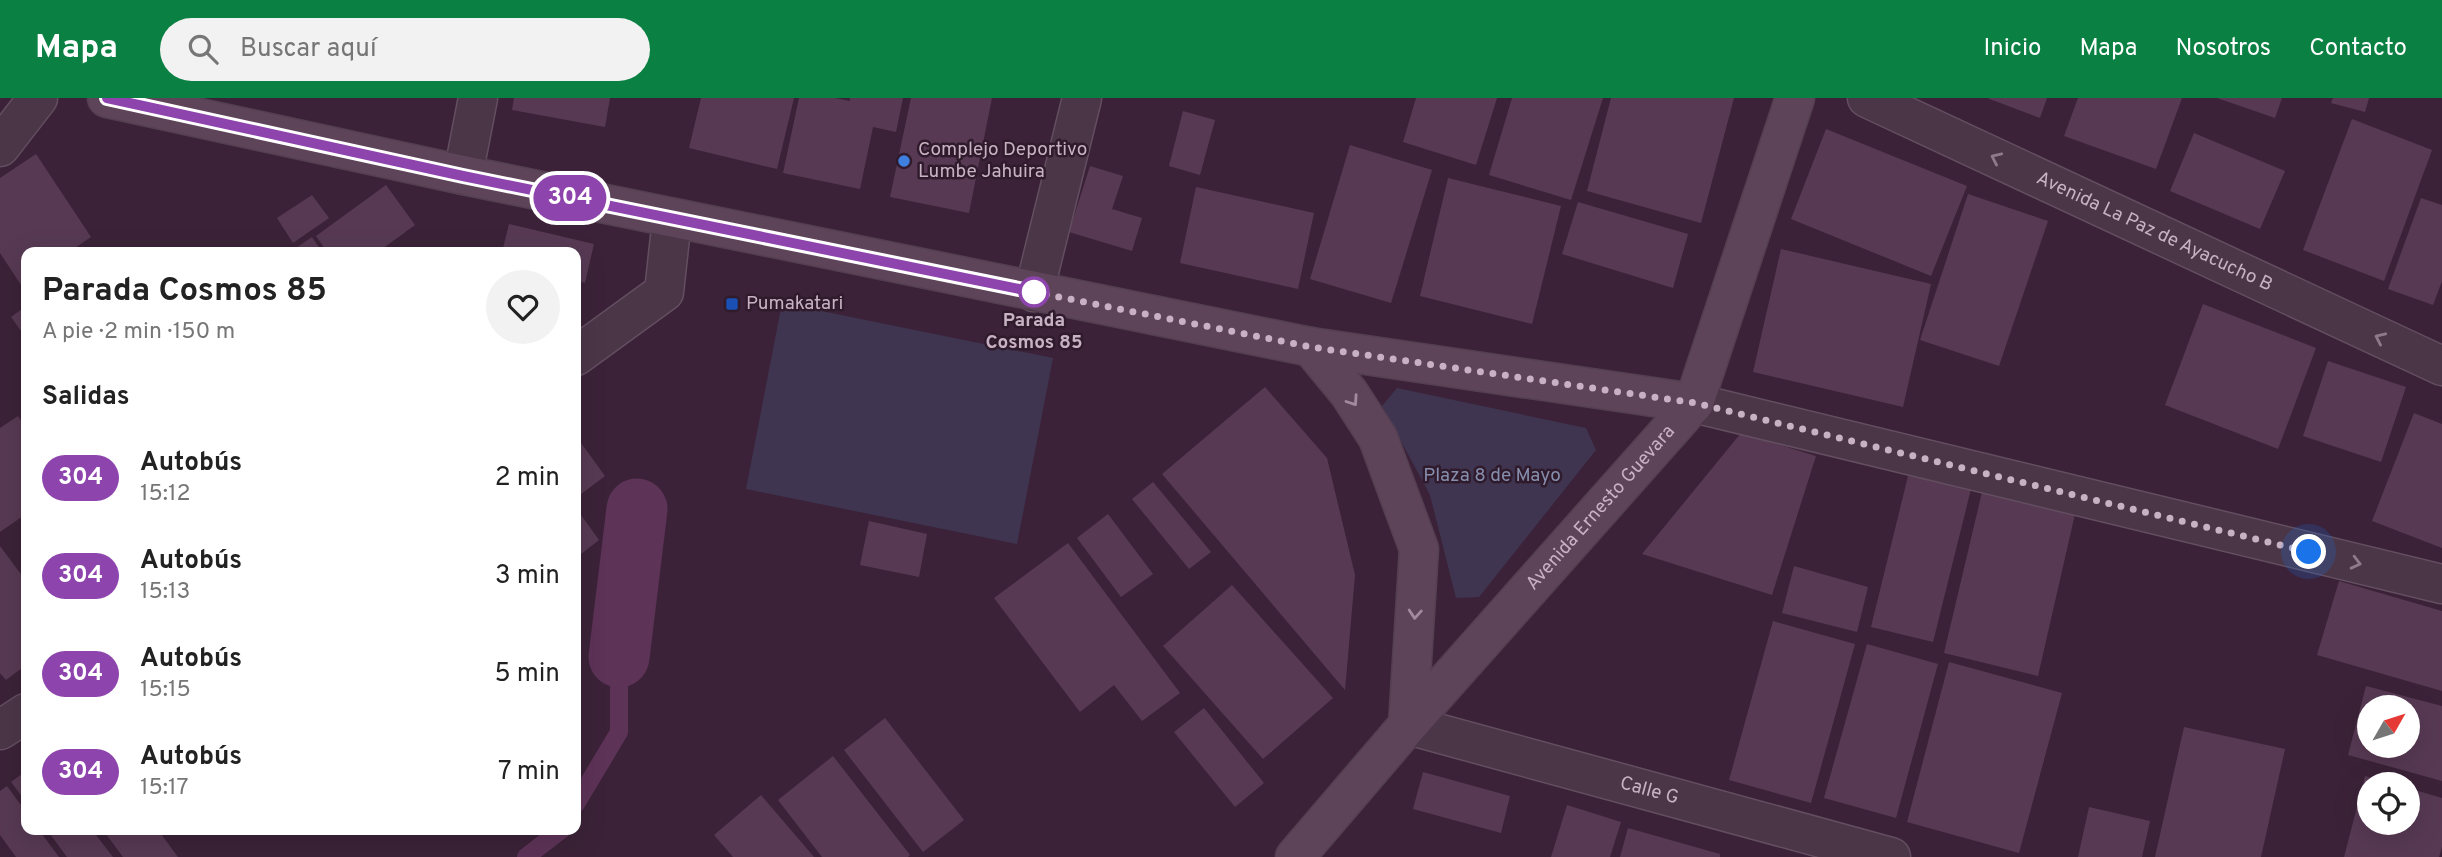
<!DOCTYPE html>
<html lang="es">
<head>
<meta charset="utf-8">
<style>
  :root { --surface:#fff; --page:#f2f2f2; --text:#222; --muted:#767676; --accent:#0b8043 }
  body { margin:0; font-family:Overpass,sans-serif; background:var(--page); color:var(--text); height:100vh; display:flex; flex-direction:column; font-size:26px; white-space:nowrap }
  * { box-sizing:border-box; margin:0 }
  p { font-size:23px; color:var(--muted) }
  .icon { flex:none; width:38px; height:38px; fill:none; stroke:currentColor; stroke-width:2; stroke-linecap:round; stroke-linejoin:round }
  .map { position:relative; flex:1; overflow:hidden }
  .drawer { position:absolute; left:21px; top:149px; width:560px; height:588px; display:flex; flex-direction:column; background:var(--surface); border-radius:14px; box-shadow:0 7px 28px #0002 }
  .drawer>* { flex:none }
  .badge { padding:0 14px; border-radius:23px; font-size:24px; line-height:46px }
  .needle { width:46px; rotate:51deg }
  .fabs { position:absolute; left:2357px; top:597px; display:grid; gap:14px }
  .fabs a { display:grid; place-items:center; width:63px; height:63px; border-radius:50%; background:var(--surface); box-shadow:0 7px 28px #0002; font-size:35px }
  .you { position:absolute; width:35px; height:35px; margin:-18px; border:5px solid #fff; border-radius:50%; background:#1a73e8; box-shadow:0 0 0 10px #1a73e833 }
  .map>.badge { position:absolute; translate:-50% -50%; box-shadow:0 0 0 4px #fff }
  h2 { padding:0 21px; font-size:26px; line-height:63px }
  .round { display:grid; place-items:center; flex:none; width:74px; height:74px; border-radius:37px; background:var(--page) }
  .headline { display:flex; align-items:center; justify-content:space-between; height:119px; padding:0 21px }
  h1 { font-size:33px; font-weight:700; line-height:52px }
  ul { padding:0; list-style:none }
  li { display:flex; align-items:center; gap:21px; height:98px; padding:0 21px }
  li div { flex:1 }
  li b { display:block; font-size:26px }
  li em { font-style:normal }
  li .badge { min-width:77px; font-weight:700; text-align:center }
  header { display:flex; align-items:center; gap:42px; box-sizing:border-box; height:98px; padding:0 35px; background:var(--accent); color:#fff }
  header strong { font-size:33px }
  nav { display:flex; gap:38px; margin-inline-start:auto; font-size:24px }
  .search { width:490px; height:63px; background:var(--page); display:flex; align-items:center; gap:18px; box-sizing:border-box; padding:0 24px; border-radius:38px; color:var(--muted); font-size:26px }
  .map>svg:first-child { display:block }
</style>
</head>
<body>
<header>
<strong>Mapa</strong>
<div class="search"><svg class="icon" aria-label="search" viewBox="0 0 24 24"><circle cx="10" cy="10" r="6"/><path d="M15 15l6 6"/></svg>Buscar aquí</div>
<nav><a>Inicio</a><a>Mapa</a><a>Nosotros</a><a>Contacto</a></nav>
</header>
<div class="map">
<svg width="2442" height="759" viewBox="0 0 2442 759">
  <rect width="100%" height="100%" fill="#3b2238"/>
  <g fill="#3f3550">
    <path d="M782,205L1053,260L1017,446L746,391Z"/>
    <path d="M1397,290L1586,330L1596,352L1479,499L1456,500L1430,397L1382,308Z"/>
  </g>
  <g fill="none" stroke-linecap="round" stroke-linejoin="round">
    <g stroke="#5d3357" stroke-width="18">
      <path d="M576,706L619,634V559"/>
      <path d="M526,759L561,732"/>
    </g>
    <path stroke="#5d3357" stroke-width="61" d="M619,559L637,411"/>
  </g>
  <g fill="#573953" fill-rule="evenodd">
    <path d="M514,0H610L605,29L512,12Z"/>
    <path d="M701,0H794L777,71L689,50Z"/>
    <path d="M799,0H835L850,3V0H903L896,34L873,29L860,91L783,75Z"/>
    <path d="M911,0H992L969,115L890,99Z"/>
    <path d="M1416,0H1497L1476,67L1403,44Z"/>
    <path d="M1512,0H1603L1571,102L1489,77Z"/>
    <path d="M1611,0H1734L1701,125L1587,93Z"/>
    <path d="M1987,0H2047L2040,20Z"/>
    <path d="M2078,0H2182L2156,71L2064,38Z"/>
    <path d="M2217,0H2282L2275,20Z"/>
    <path d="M2333,0H2369L2365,14L2331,5Z"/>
    <path d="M1183,13L1215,22L1200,77L1169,68Z"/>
    <path d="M2352,21L2432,52L2384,183L2303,152Z"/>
    <path d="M1826,31L1967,88L1931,178L1791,121Z"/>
    <path d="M2194,35L2285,73L2260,131L2170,93Z"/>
    <path d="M1350,47L1432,72L1391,205L1310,181Z"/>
    <path d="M36,56L91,139L69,154H26V183L21,187L0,155V80Z"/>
    <path d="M1090,68L1123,78L1112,111L1142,120L1132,153L1069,134Z"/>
    <path d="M1448,80L1561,108L1532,226L1420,198Z"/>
    <path d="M386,87L415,127L378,154H327L316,138Z"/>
    <path d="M1196,89L1314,115L1298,191L1180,165Z"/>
    <path d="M1968,96L2048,123L1999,268L1920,242Z"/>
    <path d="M312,97L329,120L293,145L277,120Z"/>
    <path d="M2421,100L2442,107V183L2433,207L2388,191Z"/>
    <path d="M1578,104L1688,136L1673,190L1562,156Z"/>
    <path d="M509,126L594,146L585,185L576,182V154H502Z"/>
    <path d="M312,139L322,154H290Z"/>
    <path d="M1781,151L1931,186L1903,309L1753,274Z"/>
    <path d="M2203,206L2316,250L2278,351L2165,307Z"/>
    <path d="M26,208V240L11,219Z"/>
    <path d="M2328,263L2406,289L2381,364L2303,338Z"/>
    <path d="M1265,289L1327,360L1355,477L1345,592L1162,376Z"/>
    <path d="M2414,315L2442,326V450L2372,423Z"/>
    <path d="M18,318L26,330V416L0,434V330Z"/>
    <path d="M1741,335L1816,358L1772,497L1642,456Z"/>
    <path d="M576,338L605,378L576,400Z"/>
    <path d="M1909,374L1971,391L1933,544L1871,529Z"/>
    <path d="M1153,384L1211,454L1189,471L1132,401Z"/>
    <path d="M1982,394L2075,416L2038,578L1944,555Z"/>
    <path d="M576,410L599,442L576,460Z"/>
    <path d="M1108,416L1153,476L1121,499L1077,440Z"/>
    <path d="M869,423L927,436L919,479L860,467Z"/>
    <path d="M1068,445L1180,595L1142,623L1114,587L1080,614L994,500Z"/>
    <path d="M0,448L26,483V567L6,582L0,575Z"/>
    <path d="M1794,468L1868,489L1857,534L1782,515Z"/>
    <path d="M2339,483L2442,513V593L2317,557Z"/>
    <path d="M1232,487L1333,600L1263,661L1163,548Z"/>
    <path d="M1773,523L1855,546L1811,705L1729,682Z"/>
    <path d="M1867,546L1938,566L1896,720L1824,700Z"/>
    <path d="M1949,564L2062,595L2019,755L1907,724Z"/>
    <path d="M2366,588L2442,608V683L2348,657ZM2370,609H2408V648H2370Z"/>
    <path d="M1204,610L1264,685L1235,709L1174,634Z"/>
    <path d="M885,620L964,722L923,754L844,652Z"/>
    <path d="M2184,629L2285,651L2261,759H2155Z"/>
    <path d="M833,658L910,757L908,759H822L778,702Z"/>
    <path d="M26,673V704L11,684Z"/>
    <path d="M1423,674L1510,698L1501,735L1413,711Z"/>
    <path d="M2365,678L2390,685L2370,686V724H2408V690L2442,700V749L2439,759H2344Z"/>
    <path d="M7,688L26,714V732H39L59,759H16L0,737V693Z"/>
    <path d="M761,697L814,759H733L714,737Z"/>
    <path d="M1567,707L1621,724L1610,759H1551Z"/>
    <path d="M2089,709L2150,723L2142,759H2078Z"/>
    <path d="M1628,730L1720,756V759H1620Z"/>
    <path d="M47,732H92L113,759H67Z"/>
    <path d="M103,732H158L178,759H123Z"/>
  </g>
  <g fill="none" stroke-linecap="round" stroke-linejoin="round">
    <g stroke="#634e60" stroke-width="41">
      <g id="street">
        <path id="s1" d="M1867,0L2442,268"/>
        <path d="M0,49L38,0"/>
        <path d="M463,77L478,0"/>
        <path d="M1034,194L1082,0"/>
        <path d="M576,258L664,194L672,121"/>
        <path d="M1694,305L2442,486"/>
        <path id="s2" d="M1408,627L1891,759"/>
        <path d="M0,632L26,615"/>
      </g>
    </g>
    <g stroke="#543f51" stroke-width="41">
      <g id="secondary">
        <path d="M107,0L463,77L1311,249L1694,305"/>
        <path d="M1311,249L1349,295L1378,340L1419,451L1408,627"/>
        <path id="s3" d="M1295,759L1408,627L1694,305L1795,0"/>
      </g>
    </g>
    <use href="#street" stroke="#4b3648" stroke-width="38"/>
    <use href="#secondary" stroke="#5e4459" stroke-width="38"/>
  </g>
  <defs><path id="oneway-chevron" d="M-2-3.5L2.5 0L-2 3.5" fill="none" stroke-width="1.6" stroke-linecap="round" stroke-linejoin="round" transform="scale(1.75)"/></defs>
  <g stroke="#8f7a8c">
    <use href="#oneway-chevron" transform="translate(1996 60) rotate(-155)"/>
    <use href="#oneway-chevron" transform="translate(2380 240) rotate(-155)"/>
    <use href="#oneway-chevron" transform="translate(2356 465) rotate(14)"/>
  </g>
  <g stroke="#a28b9e">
    <use href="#oneway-chevron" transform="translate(1353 303) rotate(56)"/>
    <use href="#oneway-chevron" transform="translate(1415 516) rotate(94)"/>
  </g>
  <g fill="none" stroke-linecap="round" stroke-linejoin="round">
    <g stroke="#fff" stroke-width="16">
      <path id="line" d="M107,0L463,78L1034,194"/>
    </g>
    <use href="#line" stroke="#8e44ad" stroke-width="10"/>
    <path stroke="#c7b1c3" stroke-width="7" stroke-dasharray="0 12.6" d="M1034,194L1311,249L1695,305L2309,454"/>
  </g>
  <circle fill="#3f7fe0" stroke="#301b2d" stroke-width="2.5" cx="904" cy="63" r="7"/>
  <circle fill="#fff" stroke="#8e44ad" stroke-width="3.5" cx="1034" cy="194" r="14"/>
  <rect fill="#1a4fb4" stroke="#301b2d" stroke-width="2.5" x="725" y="199" width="14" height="14" rx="3.5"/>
  <g text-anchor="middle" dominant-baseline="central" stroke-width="5" stroke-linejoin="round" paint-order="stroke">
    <g font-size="19" fill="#c7b1c3" stroke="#301b2d" text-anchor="start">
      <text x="918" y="52">Complejo Deportivo<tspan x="918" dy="22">Lumbe Jahuira</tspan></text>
      <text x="746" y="206">Pumakatari</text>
    </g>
    <g font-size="19" fill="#c7b1c3" stroke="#301b2d">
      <text stroke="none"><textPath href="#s1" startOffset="317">Avenida La Paz de Ayacucho B</textPath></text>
      <text stroke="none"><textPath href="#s3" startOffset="464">Avenida Ernesto Guevara</textPath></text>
      <text stroke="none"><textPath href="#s2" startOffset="250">Calle G</textPath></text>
    </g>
    <g font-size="19" font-weight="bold" fill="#c7b1c3" stroke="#301b2d">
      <text x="1034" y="223">Parada<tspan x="1034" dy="22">Cosmos 85</tspan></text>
    </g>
    <g font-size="19" fill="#868ead" stroke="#301b2d">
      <text x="1492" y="378">Plaza 8 de Mayo</text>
    </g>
  </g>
</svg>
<div class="fabs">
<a><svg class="needle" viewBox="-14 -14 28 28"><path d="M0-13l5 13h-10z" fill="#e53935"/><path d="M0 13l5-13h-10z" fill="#767676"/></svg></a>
<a><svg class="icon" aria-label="locate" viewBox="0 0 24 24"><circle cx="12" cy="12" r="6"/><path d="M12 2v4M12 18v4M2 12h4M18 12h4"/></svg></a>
</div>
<div class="you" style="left:2309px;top:454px"></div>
<b class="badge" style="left:570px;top:100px;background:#8e44ad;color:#fff">304</b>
<section class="drawer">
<div class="headline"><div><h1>Parada Cosmos 85</h1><p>A pie · 2 min · 150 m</p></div><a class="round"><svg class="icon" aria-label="heart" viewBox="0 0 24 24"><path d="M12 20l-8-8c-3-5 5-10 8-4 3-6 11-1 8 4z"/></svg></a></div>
<h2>Salidas</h2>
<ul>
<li><span class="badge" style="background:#8e44ad;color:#fff">304</span><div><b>Autobús</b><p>15:12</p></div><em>2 min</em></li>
<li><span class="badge" style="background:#8e44ad;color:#fff">304</span><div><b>Autobús</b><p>15:13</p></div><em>3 min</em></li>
<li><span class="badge" style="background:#8e44ad;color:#fff">304</span><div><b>Autobús</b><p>15:15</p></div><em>5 min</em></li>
<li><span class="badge" style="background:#8e44ad;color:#fff">304</span><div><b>Autobús</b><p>15:17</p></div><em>7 min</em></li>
</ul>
</section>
</div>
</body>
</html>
